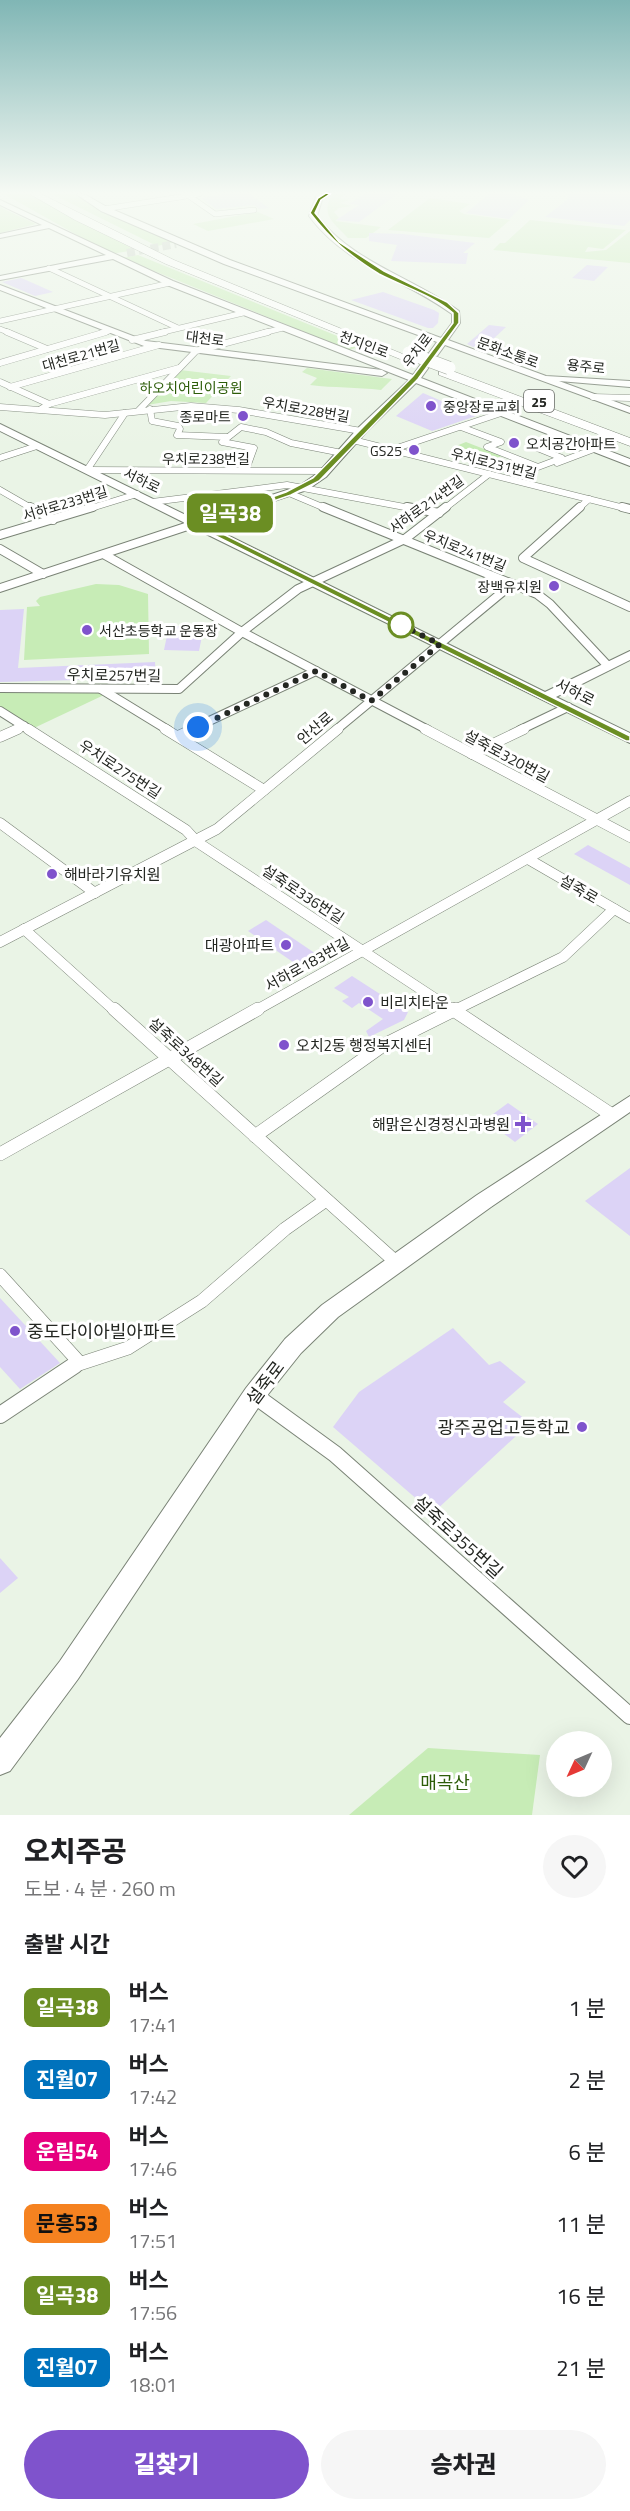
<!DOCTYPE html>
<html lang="ko">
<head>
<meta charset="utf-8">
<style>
  :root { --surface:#fff; --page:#f6f6f6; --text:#202124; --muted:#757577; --accent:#7f53cc }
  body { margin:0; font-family:"Titillium Web","Noto Sans KR",sans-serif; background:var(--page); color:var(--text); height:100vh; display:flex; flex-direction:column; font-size:22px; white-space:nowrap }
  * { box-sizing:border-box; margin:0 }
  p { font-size:20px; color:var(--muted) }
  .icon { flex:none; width:33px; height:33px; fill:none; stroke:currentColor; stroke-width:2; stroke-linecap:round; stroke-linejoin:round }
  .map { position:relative; height:1815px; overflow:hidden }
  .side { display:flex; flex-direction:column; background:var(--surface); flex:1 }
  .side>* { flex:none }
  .badge { padding:0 12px; border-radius:9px; font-size:21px; line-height:39px }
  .needle { width:39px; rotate:226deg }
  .tools { position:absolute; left:546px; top:1731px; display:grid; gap:12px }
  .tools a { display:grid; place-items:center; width:66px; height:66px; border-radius:50%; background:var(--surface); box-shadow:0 6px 24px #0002; font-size:30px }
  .you { position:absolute; width:30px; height:30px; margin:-15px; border:4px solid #fff; border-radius:50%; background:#1a73e8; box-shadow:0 0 0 9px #1a73e833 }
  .map>.badge { position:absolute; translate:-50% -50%; box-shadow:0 0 0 3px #fff }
  h2 { padding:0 24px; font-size:22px; line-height:54px }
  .round { display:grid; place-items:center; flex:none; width:63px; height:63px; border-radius:32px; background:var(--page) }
  .summary { display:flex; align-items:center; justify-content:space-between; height:102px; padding:0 24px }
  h1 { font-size:28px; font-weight:800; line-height:45px }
  .action { display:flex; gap:12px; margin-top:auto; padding:12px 24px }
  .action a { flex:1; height:69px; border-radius:36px; background:var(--accent); color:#fff; font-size:24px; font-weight:800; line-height:69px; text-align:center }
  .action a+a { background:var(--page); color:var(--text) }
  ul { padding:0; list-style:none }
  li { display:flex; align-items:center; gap:18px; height:72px; padding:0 24px }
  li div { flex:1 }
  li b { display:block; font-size:22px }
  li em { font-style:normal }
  li .badge { min-width:66px; font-weight:700; text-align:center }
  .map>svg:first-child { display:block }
</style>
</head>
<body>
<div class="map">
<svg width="630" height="1815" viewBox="0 0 630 1815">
  <rect width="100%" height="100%" fill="#eaf4e6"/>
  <g fill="#c7ecb6">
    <path d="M4,194H29L135,250L111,254Z"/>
    <path d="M52,194H72L175,242L157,246Z"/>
    <path d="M333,194H345L339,199L349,200L339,203L352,206L339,208L334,212L339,218L335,221L381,227L366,238H348C334,223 319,214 333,194Z"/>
    <path d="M430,198L470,204L459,211L464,214L510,220L489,238L388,230Z"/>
    <path d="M0,206L4,209L36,224L0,233Z"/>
    <path d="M258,212L274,219L208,231L193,224Z"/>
    <path d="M530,220L626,230L603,249L588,247L585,252L606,250L630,231V263L493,250L500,243H505Z"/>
    <path d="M138,255L362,346L349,350L122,258Z"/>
    <path d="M307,368L392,379L381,390C357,387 334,388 310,385L317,378L302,372Z"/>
    <path d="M180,370L231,376L206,403L171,401L147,405Z"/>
    <path d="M466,442L502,456L487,462L451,448Z"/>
    <path d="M96,584L119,585L148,594L149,654L24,660L27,607L40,606L36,601L40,597Z"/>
    <path d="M0,691L95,692L104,695L34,728L0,707Z"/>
    <path d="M428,1748L540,1755L532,1815H349Z"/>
  </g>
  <g fill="#dcd3f6">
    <path d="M226,194H250L269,208L259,209L254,205L216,209L201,198Z"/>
    <path d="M364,194H397L359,222L336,220L359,205L349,204Z"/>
    <path d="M489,194H513L529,200L509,219L466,213Z"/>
    <path d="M568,194H630V220L624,226L545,217L568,199Z"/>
    <path d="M369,233L403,234L475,243L463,253H468L466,264L391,261L397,245L369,241Z"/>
    <path d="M587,265L608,267L594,281L572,278Z"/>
    <path d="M21,278L26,280L53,292L35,296L2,282Z"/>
    <path d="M383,292L434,310L439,313L438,323L433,328H428L351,300Z"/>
    <path d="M489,325L506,327L489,343L473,347L467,344Z"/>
    <path d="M423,393L430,396L476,416L432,431L396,416Z"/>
    <path d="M24,609L18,668L155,662L156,678L0,682V610Z"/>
    <path d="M169,626H204L199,651L164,650Z"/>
    <path d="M588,845L630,868V885L574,854Z"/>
    <path d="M266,920L325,960L306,971L248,931Z"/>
    <path d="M352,976L408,1012L404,1020L369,1037L366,1031L383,1019L359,1003L352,1008L342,1001L349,997L334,988Z"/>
    <path d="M508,1103L538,1124L515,1142L485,1120Z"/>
    <path d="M630,1168V1236L585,1201Z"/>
    <path d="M0,1298L60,1363L20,1389L0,1367Z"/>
    <path d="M453,1328L489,1365L500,1361L526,1382L503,1402L530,1423L433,1513L333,1427L359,1392Z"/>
    <path d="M0,1558L18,1578L0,1593Z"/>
  </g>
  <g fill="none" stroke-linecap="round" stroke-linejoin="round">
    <path stroke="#c2cbbf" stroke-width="8" stroke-dasharray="8 4" stroke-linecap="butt" d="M127,253L176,244"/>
    <g stroke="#7a8376" stroke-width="6">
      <g id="street-far5">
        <path d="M189,196L215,214L254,210"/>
        <path d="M104,209L199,194"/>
        <path d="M49,268L178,328"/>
        <path d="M0,321L170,283"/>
        <path d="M0,329L10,333"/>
        <path d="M101,333L109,331"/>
        <path d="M159,333L243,313"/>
        <path d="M263,333L283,328"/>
      </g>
    </g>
    <g stroke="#7a8376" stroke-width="7">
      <g id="street-far4">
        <path d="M7,332L47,349"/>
        <path d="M132,340L165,332"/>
        <path d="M0,363L106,332"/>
        <path d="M0,382L49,404"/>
        <path d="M10,387L159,345"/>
        <path d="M593,397L630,398"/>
        <path d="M0,407L105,415L191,406L239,410L361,431"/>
        <path d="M41,409L49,404L179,368"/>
        <path d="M150,409L152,421L178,426L180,429L177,435L227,437"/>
        <path d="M139,410L196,351L268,332"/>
        <path d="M461,427L501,442L487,447L538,467L562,458L530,445L535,444"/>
        <path d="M353,440L628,509"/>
        <path d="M391,450L501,413"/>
        <path d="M0,458L37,446"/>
        <path d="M557,463L594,449"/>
        <path d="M87,470L326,471"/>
        <path d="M87,470L125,413"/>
        <path d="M246,470L254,448L222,442L241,427L266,432L291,443L342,453"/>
        <path d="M0,490L33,509"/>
        <path d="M289,493L327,509"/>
        <path d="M152,502L287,485L415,509"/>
        <path d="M88,509L137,494"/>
        <path d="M444,509L489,474"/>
        <path d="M578,509L589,499"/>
      </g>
    </g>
    <g stroke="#7a8376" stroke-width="10">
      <g id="street-far3">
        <path d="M30,507L53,520"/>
        <path d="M323,507L537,594L550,604L608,666"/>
        <path d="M407,507L439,513"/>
        <path d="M580,507L523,558L630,607"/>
        <path d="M622,507L630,509"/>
        <path d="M0,535L93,507"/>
        <path d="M0,549L43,574"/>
        <path d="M105,555L242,632L428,730"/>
        <path d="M0,688L179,689L242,632L298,589L405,539L446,507"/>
        <path d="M101,689L168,730"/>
        <path d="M0,711L30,730"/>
        <path d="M15,730L24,726"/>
        <path d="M190,730L316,671"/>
        <path d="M336,730L512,584"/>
        <path d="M520,730L568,707"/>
      </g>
    </g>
    <g stroke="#7a8376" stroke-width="11">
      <g id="street-far2">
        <path d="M28,729L186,830L197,842L454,1011"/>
        <path d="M165,729L264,790"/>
        <path d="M425,729L630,837"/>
        <path d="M178,736L193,729"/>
        <path d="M0,737L18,729"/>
        <path d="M472,754L524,729"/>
        <path d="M0,823L95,893"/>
        <path d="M528,859L630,918"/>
        <path d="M24,929L115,1011"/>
        <path d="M0,942L217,829L338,729"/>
        <path d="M255,1011L630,801"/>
        <path d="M453,1011L563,957L614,909"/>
      </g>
    </g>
    <g stroke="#7a8376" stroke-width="14">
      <g id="street-far1">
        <path d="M114,1009L397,1263"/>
        <path d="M452,1009L612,1115"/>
        <path d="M255,1136L382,1046L456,1009"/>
        <path d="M0,1154L258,1009"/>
        <path d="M0,1275L79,1362"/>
        <path d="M73,1366L128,1348L202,1301L285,1229L326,1200"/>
      </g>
    </g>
    <g stroke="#7a8376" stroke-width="18">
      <g id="street">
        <path d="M254,1395L335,1454L630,1716"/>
        <path d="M0,1415L75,1365"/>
      </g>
    </g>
    <g stroke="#7a8376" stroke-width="2">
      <g id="secondary">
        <path d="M76,194H84L107,207L230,260L441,338L452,323V314C403,278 347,267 309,216L317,194H324L317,216C354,263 412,277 459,311L460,323L448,340L546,376L630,381V387L559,381L630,407V413L445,345L421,378L630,459V466L416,383L367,431L326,477L307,490L205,524L545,692L630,651V660L556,697L630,733V743L194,528L0,592V584L185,523L0,431V424L196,520L299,486L318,473L359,427L409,380L167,285L113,259L0,280V276L106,255L49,228L0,238V234L42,225L0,205V200L173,281L413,375L437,342L224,264L101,211Z"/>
        <path d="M0,285L146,341L382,370L387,373L382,376L144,346L0,290Z"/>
        <path d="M630,1096V1112L491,1207L338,1317L301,1353L262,1402L78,1679L10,1771L0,1775V1738L60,1661L246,1388L285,1339L322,1305L477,1195Z"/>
      </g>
    </g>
    <g stroke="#7a8376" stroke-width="1">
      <g id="highway">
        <path d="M30,194H41L174,260L410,357L400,359L166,264L75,220Z"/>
        <path d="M439,369H447L630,438V446L439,375Z"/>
      </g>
    </g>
    <use href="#street-far5" stroke="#fff" stroke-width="5"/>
    <use href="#street-far4" stroke="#fff" stroke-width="6"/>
    <use href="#street-far3" stroke="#fff" stroke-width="8"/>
    <use href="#street-far2" stroke="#fff" stroke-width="10"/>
    <use href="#street-far1" stroke="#fff" stroke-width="13"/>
    <use href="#street" stroke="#fff" stroke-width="16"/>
    <use href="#secondary" fill="#fff" fill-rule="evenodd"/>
    <use href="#highway" fill="#fff" fill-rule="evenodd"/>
    <g stroke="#7a8376" stroke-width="14" stroke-linecap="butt">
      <path id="highway-bridge" d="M409,353L449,368"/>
    </g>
    <use href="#highway-bridge" stroke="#fff" stroke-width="13"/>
  </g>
  <linearGradient id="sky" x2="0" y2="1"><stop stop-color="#80b6b5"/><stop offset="0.43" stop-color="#f6faf4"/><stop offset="1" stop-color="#f6faf4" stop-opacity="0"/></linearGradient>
  <rect width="630" height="448" fill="url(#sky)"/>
  <path fill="#6b8e23" stroke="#fff" stroke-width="1.5" d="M326,193L330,194L321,200L315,213L339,242L384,271L447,302L459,313V323L418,379L319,481L291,495L205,525L630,736V741H626L194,525L286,492L313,478L413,376L453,323V313C432,295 404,287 379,274C350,256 331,240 310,213L318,198Z"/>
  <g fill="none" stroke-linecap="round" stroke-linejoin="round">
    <path stroke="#242722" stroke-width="6" stroke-dasharray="0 10.8" d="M198,727L316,671L371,701L440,644L401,625"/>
  </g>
  <g fill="#7f53cc" stroke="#fff" stroke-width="2">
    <circle cx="431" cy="406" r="6"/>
    <circle cx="243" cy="416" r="6"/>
    <circle cx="514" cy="443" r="6"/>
    <circle cx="414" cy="450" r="6"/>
    <circle cx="554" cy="586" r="6"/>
    <circle cx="87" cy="630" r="6"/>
    <circle cx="52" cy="874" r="6"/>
    <circle cx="286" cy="945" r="6"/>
    <circle cx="368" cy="1002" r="6"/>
    <circle cx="284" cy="1045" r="6"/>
    <path d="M520 1115h6v6h6v6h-6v6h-6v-6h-6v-6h6z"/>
    <circle cx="15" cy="1331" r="6"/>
    <circle cx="582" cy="1427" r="6"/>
  </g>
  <circle fill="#fff" stroke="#6b8e23" stroke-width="3" cx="401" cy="625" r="12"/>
  <g text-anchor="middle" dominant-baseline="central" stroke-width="6" stroke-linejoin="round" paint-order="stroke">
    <g font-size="14" fill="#242722" stroke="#fff">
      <text transform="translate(205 338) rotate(7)">대천로</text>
      <text transform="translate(364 344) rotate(20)">천지인로</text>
      <text transform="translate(417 350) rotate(-53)">우치로</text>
      <text transform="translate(508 352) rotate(20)">문화소통로</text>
      <text transform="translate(81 355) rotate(-16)">대천로21번길</text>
      <text transform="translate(586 366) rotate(6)">용주로</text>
      <text transform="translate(306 409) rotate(10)">우치로228번길</text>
      <text x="206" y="458">우치로238번길</text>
      <text transform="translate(494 463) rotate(14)">우치로231번길</text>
      <text transform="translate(142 480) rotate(26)">서하로</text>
      <text transform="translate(65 503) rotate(-17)">서하로233번길</text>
      <text transform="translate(426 504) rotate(-36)">서하로214번길</text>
      <text transform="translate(465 550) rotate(22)">우치로241번길</text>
    </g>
    <g font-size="14" fill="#2d5d09" stroke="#fff">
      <text x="191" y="387">하오치어린이공원</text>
    </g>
    <rect fill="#fff" stroke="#666864" stroke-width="1.5" x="524" y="390" width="30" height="22" rx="4.5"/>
    <g font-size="14" font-weight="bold" fill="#242722">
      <text x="539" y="401">25</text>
    </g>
    <g font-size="14" fill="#242722" stroke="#fff" text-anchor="start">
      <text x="443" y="406">중앙장로교회</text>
      <text x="231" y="416" text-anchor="end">종로마트</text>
      <text x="526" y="443">오치공간아파트</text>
      <text x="402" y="450" text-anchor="end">GS25</text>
      <text x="542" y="586" text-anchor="end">장백유치원</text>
      <text x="99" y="630">서산초등학교 운동장</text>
    </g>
    <g font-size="15" fill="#242722" stroke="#fff">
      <text transform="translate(114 675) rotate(1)">우치로257번길</text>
      <text transform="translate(575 692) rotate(27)">서하로</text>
      <text transform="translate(315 728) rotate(-40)">안산로</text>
      <text transform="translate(507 756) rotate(28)">설죽로320번길</text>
      <text transform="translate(120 769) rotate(33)">우치로275번길</text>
      <text transform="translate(579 889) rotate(30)">설죽로</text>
      <text transform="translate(303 894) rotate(33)">설죽로336번길</text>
      <text transform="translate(307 964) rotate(-29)">서하로183번길</text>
      <text transform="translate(186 1052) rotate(42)">설죽로348번길</text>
    </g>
    <g font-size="15" fill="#242722" stroke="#fff" text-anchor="start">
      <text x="64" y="874">해바라기유치원</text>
      <text x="274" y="945" text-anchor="end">대광아파트</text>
      <text x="380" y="1002">비리치타운</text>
      <text x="296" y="1045">오치2동 행정복지센터</text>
      <text x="510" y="1124" text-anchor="end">해맑은신경정신과병원</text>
    </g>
    <g font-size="18" fill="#242722" stroke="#fff" text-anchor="start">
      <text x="27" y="1331">중도다이아빌아파트</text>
      <text x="570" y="1427" text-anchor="end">광주공업고등학교</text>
    </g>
    <g font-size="18" fill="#242722" stroke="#fff">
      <text transform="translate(265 1383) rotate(-53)">설죽로</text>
      <text transform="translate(458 1537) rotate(42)">설죽로355번길</text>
    </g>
    <g font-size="18" fill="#2d5d09" stroke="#fff">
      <text x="445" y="1782">매곡산</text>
    </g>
  </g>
</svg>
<div class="tools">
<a><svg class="needle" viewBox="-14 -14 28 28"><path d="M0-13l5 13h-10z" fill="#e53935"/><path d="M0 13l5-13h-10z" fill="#757577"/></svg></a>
</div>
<div class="you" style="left:198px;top:727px"></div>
<b class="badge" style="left:230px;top:513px;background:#6b8e23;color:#fff">일곡38</b>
</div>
<section class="side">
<div class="summary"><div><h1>오치주공</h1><p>도보 · 4 분 · 260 m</p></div><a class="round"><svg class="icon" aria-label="heart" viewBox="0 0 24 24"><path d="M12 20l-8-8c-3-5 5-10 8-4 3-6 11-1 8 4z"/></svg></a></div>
<h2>출발 시간</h2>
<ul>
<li><span class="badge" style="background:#6b8e23;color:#fff">일곡38</span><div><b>버스</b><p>17:41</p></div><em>1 분</em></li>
<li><span class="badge" style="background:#0072bc;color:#fff">진월07</span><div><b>버스</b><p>17:42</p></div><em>2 분</em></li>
<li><span class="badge" style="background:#e6007e;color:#fff">운림54</span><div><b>버스</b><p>17:46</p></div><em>6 분</em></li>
<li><span class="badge" style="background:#f58220;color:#111">문흥53</span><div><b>버스</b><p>17:51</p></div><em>11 분</em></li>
<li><span class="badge" style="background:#6b8e23;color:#fff">일곡38</span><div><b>버스</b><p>17:56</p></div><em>16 분</em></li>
<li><span class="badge" style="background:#0072bc;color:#fff">진월07</span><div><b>버스</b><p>18:01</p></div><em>21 분</em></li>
</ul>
<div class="action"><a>길찾기</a><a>승차권</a></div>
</section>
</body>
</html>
